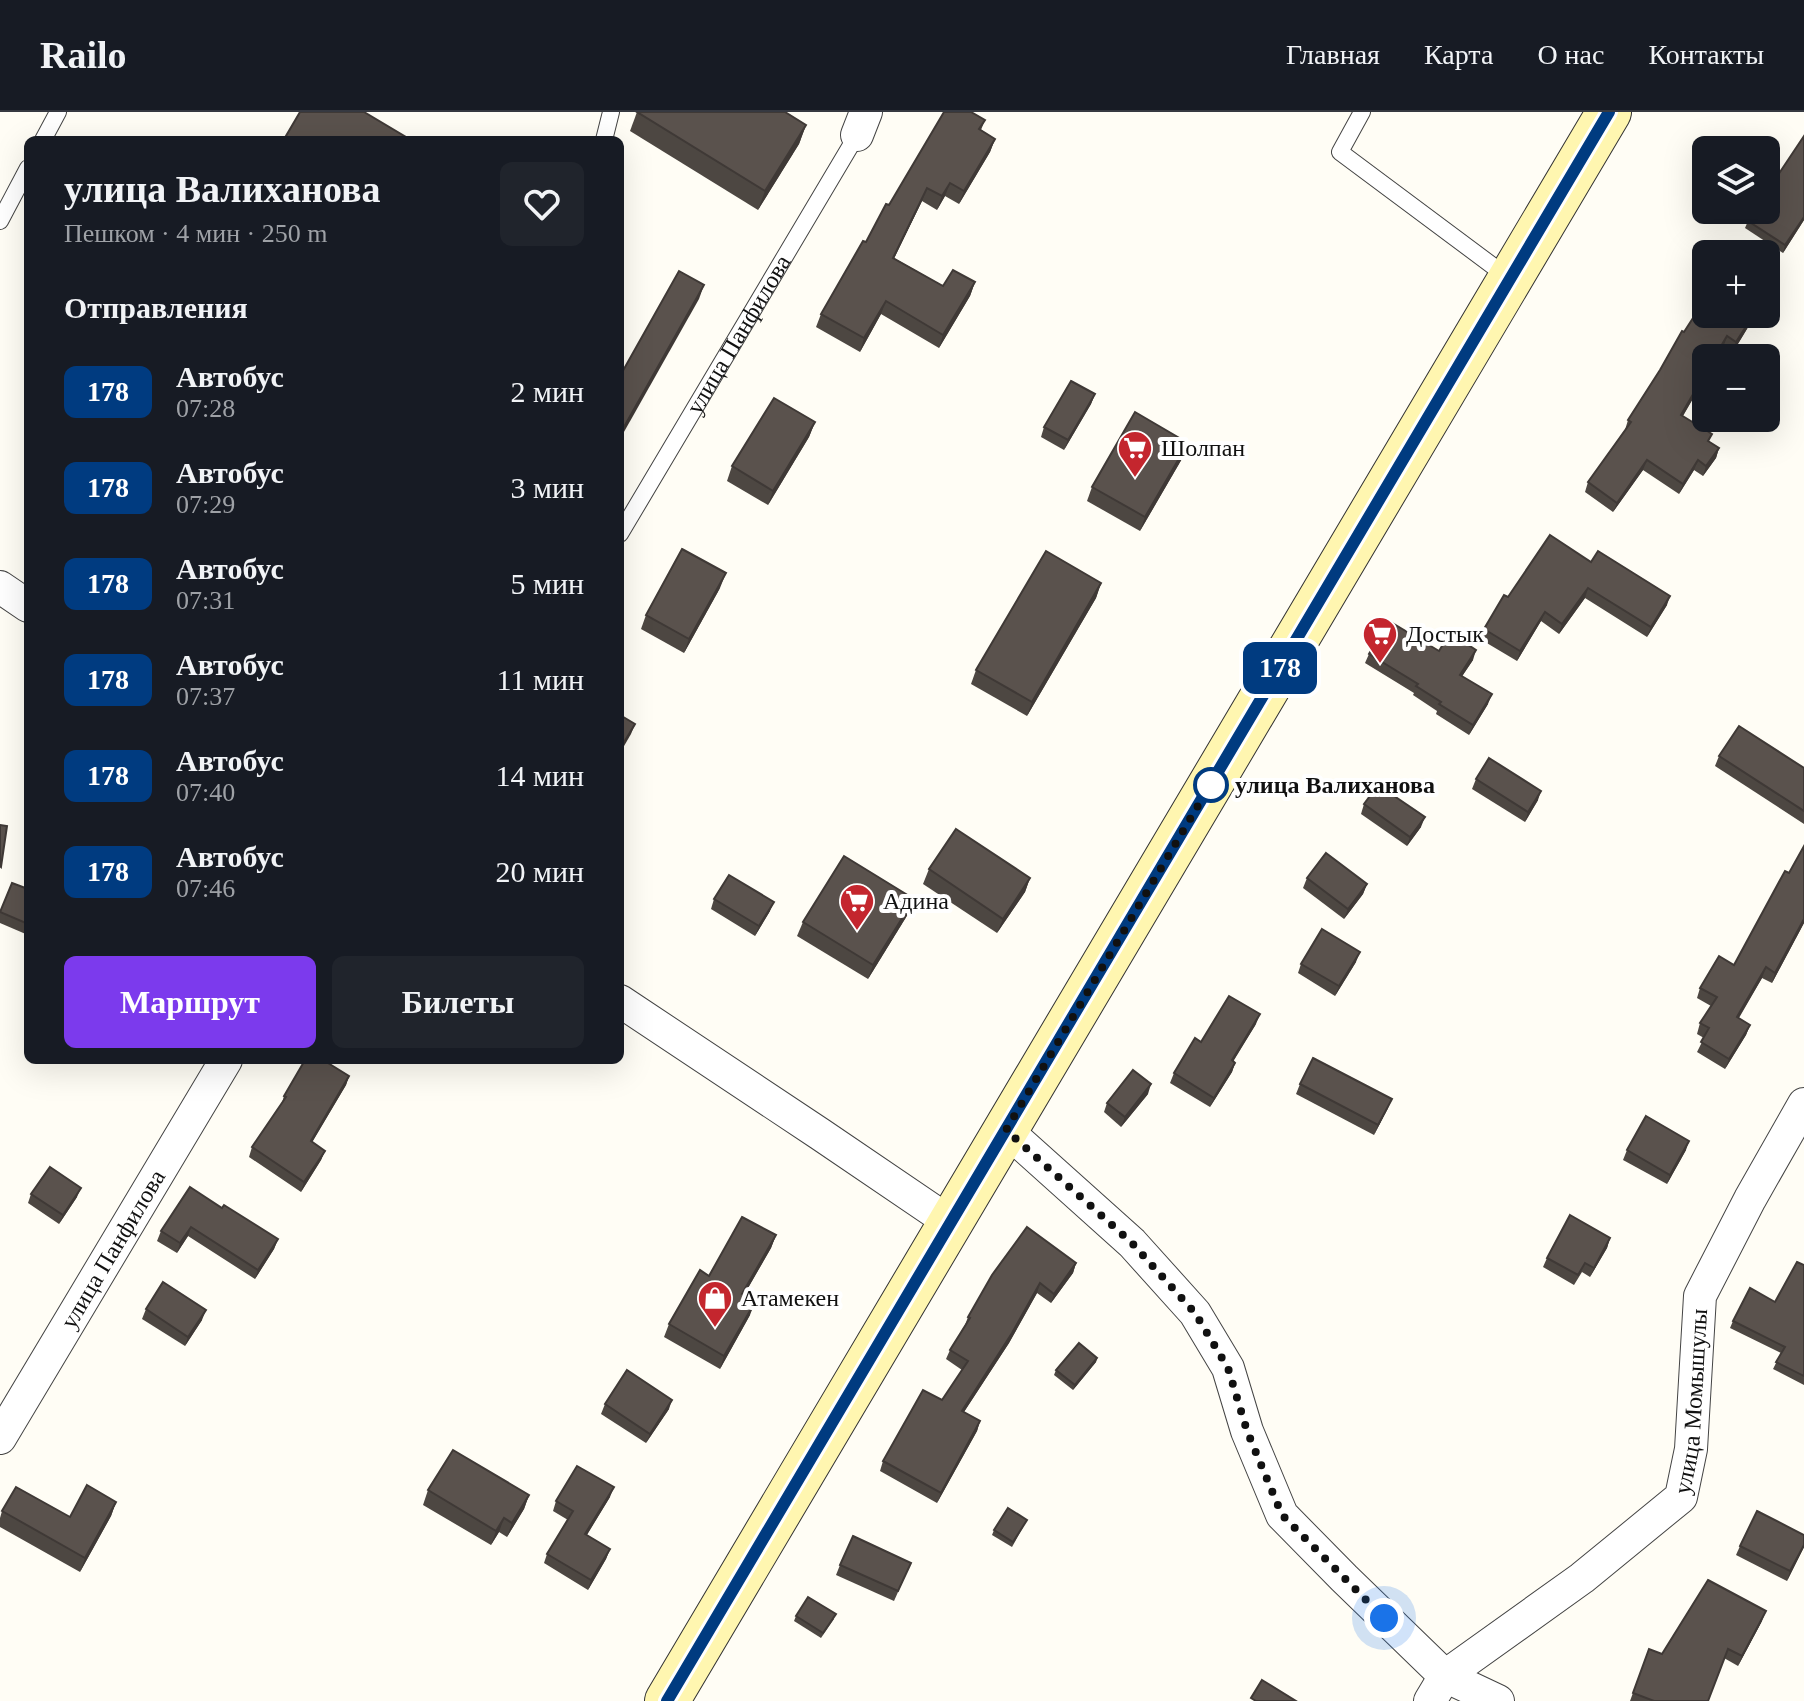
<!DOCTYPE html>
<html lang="ru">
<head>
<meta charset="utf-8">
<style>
  :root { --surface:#171b24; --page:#20242c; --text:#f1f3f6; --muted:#9ea1a6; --line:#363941; --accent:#7c3aed }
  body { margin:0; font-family:Georgia,serif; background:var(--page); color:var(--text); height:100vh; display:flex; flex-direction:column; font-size:30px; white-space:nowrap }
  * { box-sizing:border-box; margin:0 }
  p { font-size:26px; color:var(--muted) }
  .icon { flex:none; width:44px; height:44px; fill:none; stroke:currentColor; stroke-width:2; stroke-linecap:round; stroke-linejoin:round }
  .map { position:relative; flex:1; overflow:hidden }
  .side { position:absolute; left:24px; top:24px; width:600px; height:928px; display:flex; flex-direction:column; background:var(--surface); border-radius:12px; box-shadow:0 8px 32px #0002 }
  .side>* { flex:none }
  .badge { padding:0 16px; border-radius:12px; font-size:28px; line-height:52px }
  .tools { position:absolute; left:1692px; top:24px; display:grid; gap:16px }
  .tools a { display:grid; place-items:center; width:88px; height:88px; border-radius:12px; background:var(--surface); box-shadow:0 8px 32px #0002; font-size:40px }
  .you { position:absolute; width:40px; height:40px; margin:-20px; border:6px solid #fff; border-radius:50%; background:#1a73e8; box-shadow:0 0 0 12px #1a73e833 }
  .map>.badge { position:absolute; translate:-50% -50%; box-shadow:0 0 0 4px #fff }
  h2 { padding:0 40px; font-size:30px; line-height:72px }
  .round { display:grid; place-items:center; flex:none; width:84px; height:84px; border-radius:12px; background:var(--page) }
  .head { display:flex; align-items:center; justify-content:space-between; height:136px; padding:0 40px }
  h1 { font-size:38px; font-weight:600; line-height:60px }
  .action { display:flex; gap:16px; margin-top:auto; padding:16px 40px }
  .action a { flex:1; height:92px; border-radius:12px; background:var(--accent); color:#fff; font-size:32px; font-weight:600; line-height:92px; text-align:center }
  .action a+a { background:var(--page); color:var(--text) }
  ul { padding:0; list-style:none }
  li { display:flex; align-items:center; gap:24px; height:96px; padding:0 40px }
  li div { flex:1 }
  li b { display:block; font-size:30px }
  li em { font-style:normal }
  li .badge { min-width:88px; font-weight:700; text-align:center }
  header { display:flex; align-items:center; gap:48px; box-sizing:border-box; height:112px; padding:0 40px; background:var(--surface); border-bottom:2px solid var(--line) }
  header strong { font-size:38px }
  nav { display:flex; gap:44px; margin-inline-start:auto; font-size:28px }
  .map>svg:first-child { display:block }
</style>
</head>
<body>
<header>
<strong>Railo</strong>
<nav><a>Главная</a><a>Карта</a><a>О нас</a><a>Контакты</a></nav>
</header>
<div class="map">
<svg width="1804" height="1589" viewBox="0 0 1804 1589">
  <rect width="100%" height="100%" fill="#fffdf5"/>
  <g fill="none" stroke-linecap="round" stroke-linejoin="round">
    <g stroke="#444" stroke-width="18">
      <g id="service">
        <path d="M1362,0L1340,40L1509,166"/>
        <path d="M43,28L58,0"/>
        <path d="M604,28L611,0"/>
        <path d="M0,109L28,56"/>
        <path id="s1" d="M620,422L857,23"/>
      </g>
    </g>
    <g stroke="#444" stroke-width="34">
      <g id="minor">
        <path d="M857,23L866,0"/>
        <path d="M0,475L28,494"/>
        <path d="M620,889L820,1022L951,1111"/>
        <path d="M1006,1018L1132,1131L1195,1201L1228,1256L1247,1319L1282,1403L1344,1466L1445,1564L1498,1589"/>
        <path id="s2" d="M0,1326L226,948"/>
        <path id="s3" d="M1430,1589L1445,1564L1582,1466L1681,1385L1691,1337L1700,1184L1750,1087L1804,992"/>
      </g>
    </g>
    <g stroke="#333" stroke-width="46">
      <path id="secondary" d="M667,1589L1609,0"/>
    </g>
    <use href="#service" stroke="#fff" stroke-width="16"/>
    <use href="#minor" stroke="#fff" stroke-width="32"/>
    <use href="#secondary" stroke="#fff6b0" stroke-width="44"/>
  </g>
  <g fill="#4d4742">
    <path d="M637,0L806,13L799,32L758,98L630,19Z"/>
    <path d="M985,8L981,18L995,27L990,40L959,92L945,84L937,98L922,89L894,146L943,174L975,170L970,184L939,236L881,202L860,240L816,215L821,202L889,93Z"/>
    <path d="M1804,24V108L1783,141L1745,116L1748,109Z"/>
    <path d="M1706,202H1756L1733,240L1724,233L1716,246H1706V264L1683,304L1710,330L1719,336L1716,346L1703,364L1694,358L1679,382L1643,358L1613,400L1585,380L1588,370L1625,318L1628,308L1660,258Z"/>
    <path d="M1095,282L1091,292L1064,338L1041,325L1044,315Z"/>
    <path d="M815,310L809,325L768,393L727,369L732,354Z"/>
    <path d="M1188,331L1183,345L1140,419L1087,389L1092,375Z"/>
    <path d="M1591,450L1667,493L1647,525L1585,486L1559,522L1541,509L1517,549L1480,527L1484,517L1508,485Z"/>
    <path d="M1101,471L1096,486L1027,604L971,572L976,558Z"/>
    <path d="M720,476L684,541L641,517L646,503Z"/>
    <path d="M1439,539L1473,548L1462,564L1488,592L1469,623L1436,602L1437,599L1413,583L1414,581L1365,551L1369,542Z"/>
    <path d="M1719,644L1804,656V712L1715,654Z"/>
    <path d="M1476,667L1538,688L1525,710L1472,677Z"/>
    <path d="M1364,692L1421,715L1407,734L1361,702Z"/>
    <path d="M929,757L1030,766L1025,780L997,821L923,772Z"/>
    <path d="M1789,761L1804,811L1772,871L1762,866L1739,906L1750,913L1746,923L1725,957L1697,940L1704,926L1697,922L1700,911L1711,894L1697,886L1700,876L1734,853Z"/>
    <path d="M1307,766L1367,772L1363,782L1344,807L1303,776Z"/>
    <path d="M28,777V823L0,811V800Z"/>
    <path d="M714,787L770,799L755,824L711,797Z"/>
    <path d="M908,802L868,867L797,824L803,810Z"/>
    <path d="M1356,850L1335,884L1298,861L1301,852Z"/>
    <path d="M1256,912L1233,949L1235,951L1232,960L1210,995L1170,971L1174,961L1201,930Z"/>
    <path d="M349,964L346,973L312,1030L325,1039L321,1048L301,1080L249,1045L252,1035L281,994L284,984Z"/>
    <path d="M1300,972L1388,996L1374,1023L1296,982Z"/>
    <path d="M1148,982L1121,1015L1104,1000L1107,991Z"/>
    <path d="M1627,1038H1686L1667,1072L1623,1048Z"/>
    <path d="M31,1082L77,1085L59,1112L28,1091Z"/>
    <path d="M222,1096L278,1127L274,1137L255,1167L188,1124L177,1141L157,1129L161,1119Z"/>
    <path d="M776,1123L771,1136L744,1183L750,1203L720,1257L664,1225L669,1212L709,1164Z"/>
    <path d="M1610,1126L1607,1136L1590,1165L1582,1160L1574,1173L1543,1155L1547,1146Z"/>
    <path d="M1076,1151L1073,1161L1051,1191L1037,1181L1009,1231L964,1300L980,1309L977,1319L937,1391L880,1359L883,1349L942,1288L962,1258L946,1247L950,1238L965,1213L968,1205Z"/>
    <path d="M1804,1153V1273L1773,1257L1781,1241L1730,1216L1733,1209L1775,1190Z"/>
    <path d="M146,1197L202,1208L185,1234L142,1207Z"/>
    <path d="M1097,1246L1096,1250L1073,1278L1054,1263L1056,1258Z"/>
    <path d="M605,1292L669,1297L646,1331L601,1302Z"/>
    <path d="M428,1378L529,1383L524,1397L507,1425L499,1420L491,1433L423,1393Z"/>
    <path d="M610,1385L587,1423L610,1437L606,1447L588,1478L544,1451L547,1442L568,1408L553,1399L556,1389Z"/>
    <path d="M116,1390L111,1404L80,1460L0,1415V1406L2,1399L70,1405Z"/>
    <path d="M1027,1408L1012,1435L992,1423L994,1418Z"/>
    <path d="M1804,1423V1435L1787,1469L1736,1443L1740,1434Z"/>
    <path d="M911,1451L894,1489L836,1463L840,1453Z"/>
    <path d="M796,1504L834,1507L821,1526L794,1509Z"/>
    <path d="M1762,1509L1738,1554L1724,1546L1708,1589H1630L1649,1537L1662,1542Z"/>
  </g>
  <g fill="#3f3936">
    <path d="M806,13L799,32L758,98L765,79Z"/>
    <path d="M995,27L990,40L959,92L964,79Z"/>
    <path d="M950,71L945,84L937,98L942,84Z"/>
    <path d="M927,76L922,89L888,159L893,146Z"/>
    <path d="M1804,105V108L1783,141L1785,133Z"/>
    <path d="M975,170L970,184L939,236L943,223Z"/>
    <path d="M704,173L699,187L620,327V322Z"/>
    <path d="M886,189L881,202L860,240L864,226Z"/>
    <path d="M1754,202H1756L1733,240L1736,230Z"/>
    <path d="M1727,224L1724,233L1716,246H1714Z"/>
    <path d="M1706,260V264L1678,312L1681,303Z"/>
    <path d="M1095,282L1091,292L1064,338L1068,328Z"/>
    <path d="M815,310L809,325L768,393L773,379Z"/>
    <path d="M1188,331L1183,345L1140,419L1145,405Z"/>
    <path d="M1719,336L1716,346L1703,364L1706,354Z"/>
    <path d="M1647,348L1643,358L1613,400L1617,391Z"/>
    <path d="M1698,348L1694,358L1679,382L1683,372Z"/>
    <path d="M726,461L720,476L684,541L689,527Z"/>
    <path d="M1101,471L1096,486L1027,604L1032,590Z"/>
    <path d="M1588,476L1585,486L1559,522L1562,512Z"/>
    <path d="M1670,484L1667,493L1647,525L1651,515Z"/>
    <path d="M1545,500L1541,509L1517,549L1520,539Z"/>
    <path d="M1476,538L1473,548L1457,572L1460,563Z"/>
    <path d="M1492,582L1488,592L1469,623L1473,613Z"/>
    <path d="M635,612L631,622L620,641V637Z"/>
    <path d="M1541,679L1538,688L1525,710L1528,700Z"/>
    <path d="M1425,705L1421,715L1407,734L1410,725Z"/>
    <path d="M1030,766L1025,780L997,821L1003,807Z"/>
    <path d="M1367,772L1363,782L1344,807L1348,797Z"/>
    <path d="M914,787L908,802L868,867L873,853Z"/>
    <path d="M774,790L770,799L755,824L759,814Z"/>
    <path d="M1804,807V811L1772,871L1775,861Z"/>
    <path d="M1360,840L1356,850L1335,884L1339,874Z"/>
    <path d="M1766,855L1762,866L1733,915L1737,905Z"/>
    <path d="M1260,902L1256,912L1228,958L1232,948Z"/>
    <path d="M1750,913L1746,923L1725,957L1729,947Z"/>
    <path d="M1235,951L1232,960L1210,995L1214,986Z"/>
    <path d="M349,964L346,973L307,1039L311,1029Z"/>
    <path d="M1151,972L1148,982L1121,1015L1125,1005Z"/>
    <path d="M1392,987L1388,996L1374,1023L1378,1013Z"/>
    <path d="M1689,1029L1686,1038L1667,1072L1670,1063Z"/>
    <path d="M325,1039L321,1048L301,1080L304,1070Z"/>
    <path d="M81,1076L77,1085L59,1112L63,1103Z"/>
    <path d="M191,1115L188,1124L177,1141L180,1131Z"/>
    <path d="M776,1123L771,1136L737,1195L742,1182Z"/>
    <path d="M1610,1126L1607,1136L1590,1165L1594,1156Z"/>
    <path d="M278,1127L274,1137L255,1167L258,1158Z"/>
    <path d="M1076,1151L1073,1161L1051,1191L1054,1182Z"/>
    <path d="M1040,1171L1037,1181L1009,1231L958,1309L962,1299Z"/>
    <path d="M755,1190L750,1203L720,1257L724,1244Z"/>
    <path d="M206,1198L202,1208L185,1234L188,1225Z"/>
    <path d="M1097,1246L1096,1250L1073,1278L1075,1273Z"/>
    <path d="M672,1288L669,1297L646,1331L650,1322Z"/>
    <path d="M980,1309L977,1319L937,1391L941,1381Z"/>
    <path d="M614,1375L610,1385L581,1432L585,1422Z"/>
    <path d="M529,1383L524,1397L507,1425L512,1411Z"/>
    <path d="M116,1390L111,1404L80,1460L85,1446Z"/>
    <path d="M504,1406L499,1420L491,1433L496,1419Z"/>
    <path d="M1804,1433V1435L1787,1469L1790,1459Z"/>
    <path d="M610,1437L606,1447L588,1478L591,1468Z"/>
    <path d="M1766,1499L1762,1509L1738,1554L1742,1544Z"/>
  </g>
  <g fill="#5a524d" stroke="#3f3936" stroke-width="2">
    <path d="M300,0H364L411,28H293L286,24Z"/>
    <path d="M637,0H785L806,13L765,79Z"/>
    <path d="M944,0H971L985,8L979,17L995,27L964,79L950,71L942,84L927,76L893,146L943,174L953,158L975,170L943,223L886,189L864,226L821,202L863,129L866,130L886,92L889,93Z"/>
    <path d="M1804,24V105L1785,133L1748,109L1755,98H1766V81Z"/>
    <path d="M679,159L704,173L620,322V264Z"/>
    <path d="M1706,186V202H1754L1736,230L1727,224L1714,246H1706V260L1681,303L1712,322L1708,329L1719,336L1706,354L1698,348L1683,372L1647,348L1617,391L1588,370L1631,310L1628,308L1660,258L1682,219L1684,220Z"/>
    <path d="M1071,269L1095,282L1068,328L1044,315Z"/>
    <path d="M774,286L815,310L773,379L732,354Z"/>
    <path d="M1135,300L1188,331L1145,405L1092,375Z"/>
    <path d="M1550,423L1591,450L1598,439L1670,484L1651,515L1588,476L1562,512L1545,500L1520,539L1484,517L1504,483L1508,485Z"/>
    <path d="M682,437L726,461L689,527L646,503Z"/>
    <path d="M1046,439L1101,471L1032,590L976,558Z"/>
    <path d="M1389,509L1439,539L1450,521L1476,538L1460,563L1492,582L1473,613L1439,592L1441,590L1416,574L1418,572L1369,542Z"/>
    <path d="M620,603L635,612L620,637Z"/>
    <path d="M1739,614L1804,656V699L1719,644Z"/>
    <path d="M1489,646L1541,679L1528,700L1476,667Z"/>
    <path d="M1378,673L1425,705L1410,725L1364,692Z"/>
    <path d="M0,713L7,714L1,755L0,754Z"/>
    <path d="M956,717L1030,766L1003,807L929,757Z"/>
    <path d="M1804,734V807L1775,861L1766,855L1737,905L1750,913L1729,947L1701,930L1709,916L1700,911L1717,885L1700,876L1719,844L1734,853L1785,759L1789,761Z"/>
    <path d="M1326,741L1367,772L1348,797L1307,766Z"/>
    <path d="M844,744L914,787L873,853L803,810Z"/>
    <path d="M729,763L774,790L759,814L714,787Z"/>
    <path d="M12,771L28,777V812L0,800Z"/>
    <path d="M1322,817L1360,840L1339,874L1301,852Z"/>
    <path d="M1229,884L1260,902L1232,948L1235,951L1214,986L1174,961L1195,926L1201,930Z"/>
    <path d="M1313,946L1392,987L1378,1013L1300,972Z"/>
    <path d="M305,948H323L349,964L311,1029L325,1039L304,1070L252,1035L286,985L284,984Z"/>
    <path d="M1133,958L1151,972L1125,1005L1107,991Z"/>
    <path d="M1646,1004L1689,1029L1670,1063L1627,1038Z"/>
    <path d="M50,1055L81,1076L63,1103L31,1082Z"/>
    <path d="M190,1075L222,1096L224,1093L278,1127L258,1158L191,1115L180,1131L161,1119Z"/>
    <path d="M1570,1103L1610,1126L1594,1156L1585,1151L1578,1163L1547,1146Z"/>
    <path d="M742,1105L776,1123L742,1182L755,1190L724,1244L669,1212L700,1158L709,1164Z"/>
    <path d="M1027,1115L1076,1151L1054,1182L1040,1171L1012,1221L962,1299L980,1309L941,1381L883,1349L923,1278L942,1288L968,1249L950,1238L970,1206L968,1205L992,1163Z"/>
    <path d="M1797,1150L1804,1153V1264L1776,1250L1785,1235L1733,1209L1750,1176L1775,1190Z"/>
    <path d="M163,1170L206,1198L188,1225L146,1197Z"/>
    <path d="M1079,1231L1097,1246L1075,1273L1056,1258Z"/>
    <path d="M627,1258L672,1288L650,1322L605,1292Z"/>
    <path d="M453,1338L529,1383L512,1411L504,1406L496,1419L428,1378Z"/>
    <path d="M577,1354L614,1375L585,1422L610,1437L591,1468L547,1442L573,1399L556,1389Z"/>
    <path d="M87,1373L116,1390L85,1446L2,1399L16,1375L70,1405Z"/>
    <path d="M1008,1396L1027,1408L1013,1430L994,1418Z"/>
    <path d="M1757,1399L1804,1423V1433L1790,1459L1740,1434Z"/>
    <path d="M853,1424L911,1451L898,1479L840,1453Z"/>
    <path d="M1708,1468L1766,1499L1742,1544L1728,1537L1708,1589H1654L1633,1581L1649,1537L1662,1542Z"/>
    <path d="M808,1485L836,1502L823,1521L796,1504Z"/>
    <path d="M1262,1568L1296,1589H1256L1251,1586Z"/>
  </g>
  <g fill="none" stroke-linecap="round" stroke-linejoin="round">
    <g stroke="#fff" stroke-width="18">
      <path id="line" d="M667,1589L1609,0"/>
    </g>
    <use href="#line" stroke="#003b80" stroke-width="12"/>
    <path stroke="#111" stroke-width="8" stroke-dasharray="0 14.4" d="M1211,673L1215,665L1006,1018L1132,1131L1195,1201L1228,1256L1247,1319L1282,1403L1384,1506"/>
  </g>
  <defs>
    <g id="supermarket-pin" transform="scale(1.8)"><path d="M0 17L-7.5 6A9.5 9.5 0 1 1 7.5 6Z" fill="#c4262e" stroke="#fff"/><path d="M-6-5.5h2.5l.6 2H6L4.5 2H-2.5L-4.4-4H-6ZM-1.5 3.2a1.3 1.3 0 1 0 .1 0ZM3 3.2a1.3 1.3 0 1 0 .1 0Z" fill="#fff"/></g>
    <g id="shop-pin" transform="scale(1.8)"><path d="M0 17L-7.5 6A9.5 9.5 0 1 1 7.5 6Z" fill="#c4262e" stroke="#fff"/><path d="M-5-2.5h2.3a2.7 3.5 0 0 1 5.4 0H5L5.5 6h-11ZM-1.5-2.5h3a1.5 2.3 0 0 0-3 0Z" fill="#fff"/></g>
  </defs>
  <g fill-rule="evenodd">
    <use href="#supermarket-pin" x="1135" y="336"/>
    <use href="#supermarket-pin" x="1380" y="522"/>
    <use href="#supermarket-pin" x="857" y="789"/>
    <use href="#shop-pin" x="715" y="1186"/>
  </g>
  <circle fill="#fff" stroke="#003b80" stroke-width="4" cx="1211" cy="673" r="16"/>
  <g text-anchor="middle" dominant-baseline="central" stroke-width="8" stroke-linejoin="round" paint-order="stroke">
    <g font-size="24" fill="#111" stroke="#fff">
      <text stroke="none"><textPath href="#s1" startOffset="232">улица Панфилова</textPath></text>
      <text stroke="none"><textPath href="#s2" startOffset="220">улица Панфилова</textPath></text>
      <text stroke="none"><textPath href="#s3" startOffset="422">улица Момышулы</textPath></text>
    </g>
    <g font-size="24" fill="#111" stroke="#fff" text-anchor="start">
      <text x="1161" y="336">Шолпан</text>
      <text x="1406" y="522">Достык</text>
      <text x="883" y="789">Адина</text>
      <text x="741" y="1186">Атамекен</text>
    </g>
    <g font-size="24" font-weight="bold" fill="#111" stroke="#fff" text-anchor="start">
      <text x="1235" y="673">улица Валиханова</text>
    </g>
  </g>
</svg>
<div class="tools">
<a><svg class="icon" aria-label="layers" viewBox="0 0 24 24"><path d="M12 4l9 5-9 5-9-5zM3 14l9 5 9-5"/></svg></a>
<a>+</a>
<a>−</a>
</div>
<div class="you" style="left:1384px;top:1506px"></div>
<b class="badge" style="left:1280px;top:556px;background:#003b80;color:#fff">178</b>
<section class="side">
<div class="head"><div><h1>улица Валиханова</h1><p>Пешком · 4 мин · 250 m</p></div><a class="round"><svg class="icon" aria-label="heart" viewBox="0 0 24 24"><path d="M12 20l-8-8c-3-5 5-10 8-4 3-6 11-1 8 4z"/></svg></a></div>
<h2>Отправления</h2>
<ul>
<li><span class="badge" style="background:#003b80;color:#fff">178</span><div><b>Автобус</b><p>07:28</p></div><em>2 мин</em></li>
<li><span class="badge" style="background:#003b80;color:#fff">178</span><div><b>Автобус</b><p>07:29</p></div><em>3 мин</em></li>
<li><span class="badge" style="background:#003b80;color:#fff">178</span><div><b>Автобус</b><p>07:31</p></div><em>5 мин</em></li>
<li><span class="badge" style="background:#003b80;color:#fff">178</span><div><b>Автобус</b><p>07:37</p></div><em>11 мин</em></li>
<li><span class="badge" style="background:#003b80;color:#fff">178</span><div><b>Автобус</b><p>07:40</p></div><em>14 мин</em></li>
<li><span class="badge" style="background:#003b80;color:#fff">178</span><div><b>Автобус</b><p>07:46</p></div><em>20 мин</em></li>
</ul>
<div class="action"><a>Маршрут</a><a>Билеты</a></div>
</section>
</div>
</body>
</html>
